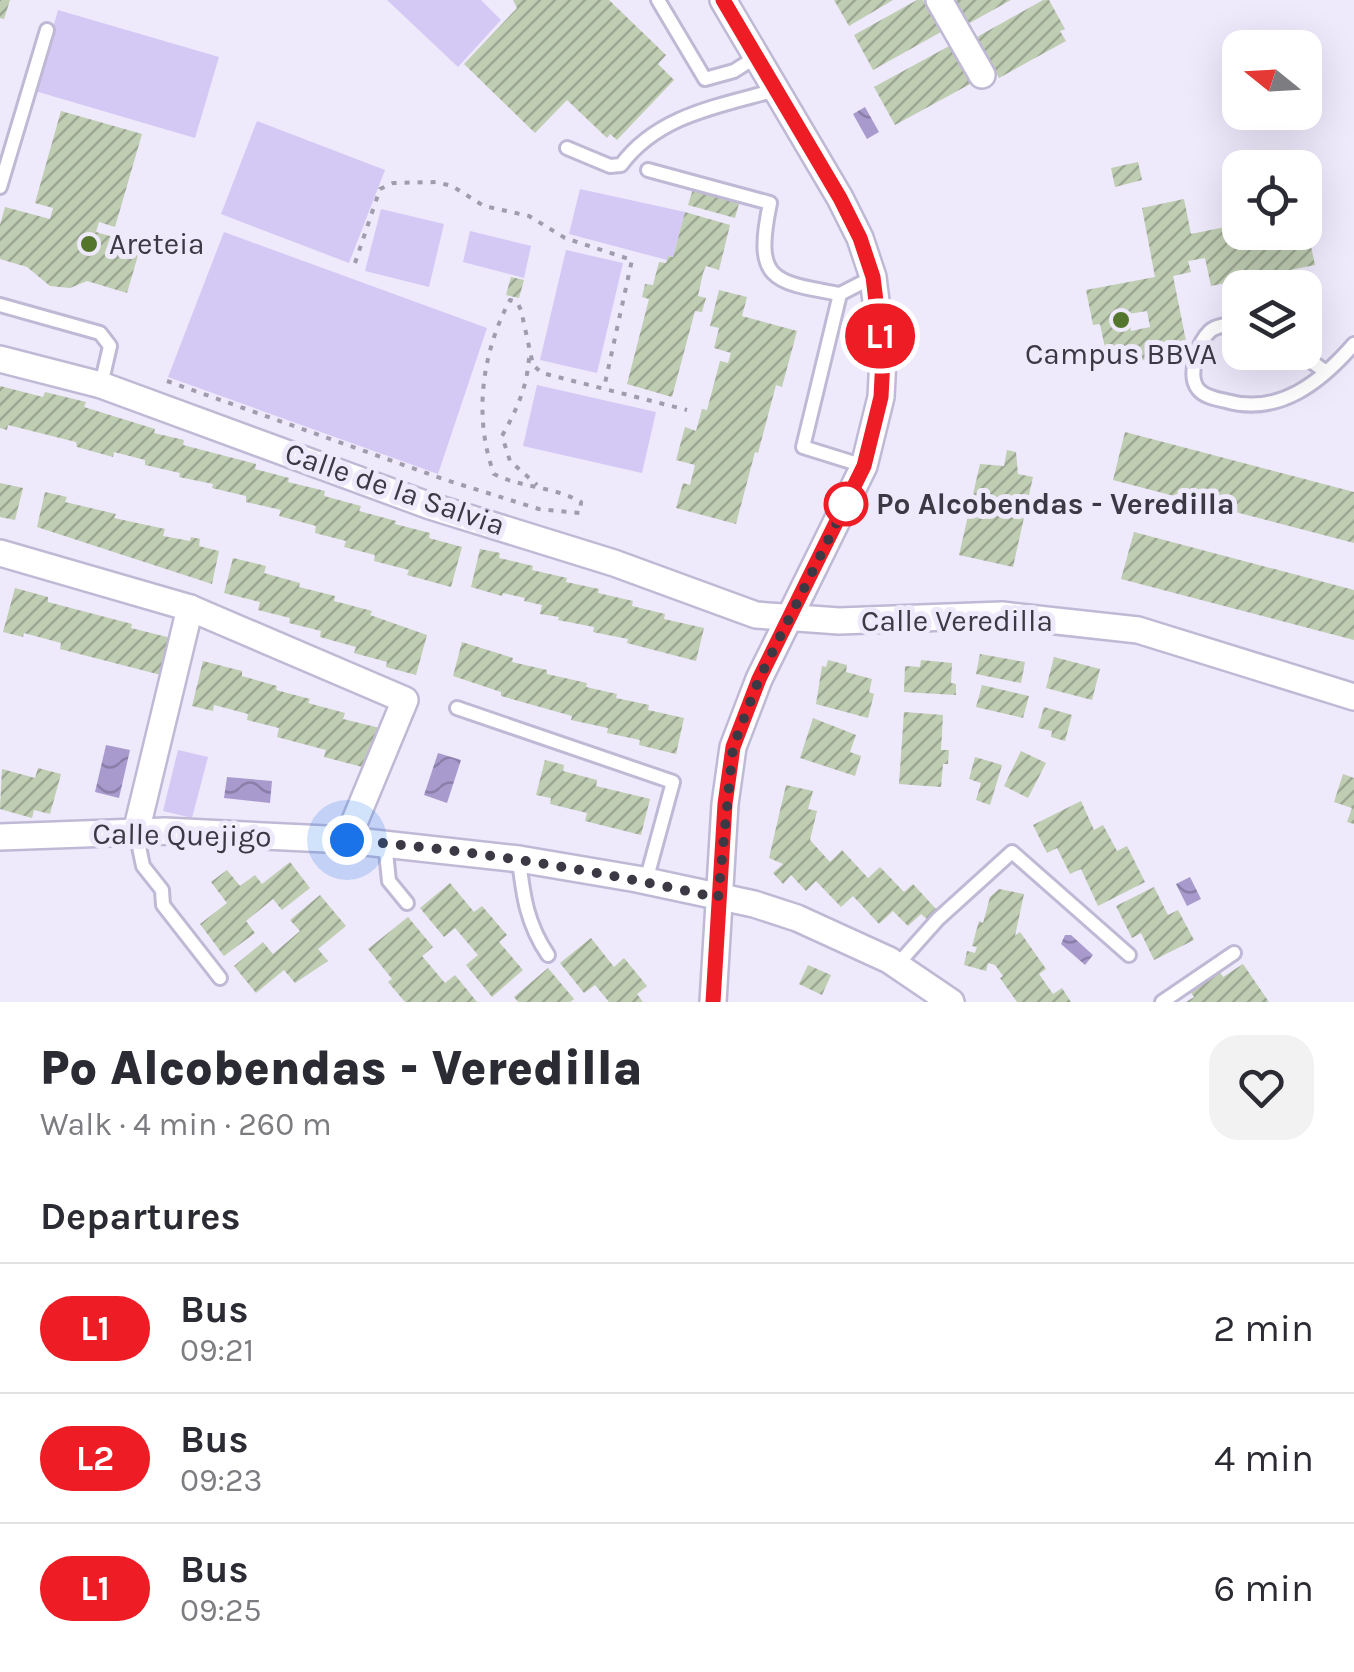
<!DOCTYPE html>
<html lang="en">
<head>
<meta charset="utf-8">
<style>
  :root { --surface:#fff; --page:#f2f2f3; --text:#2b2b33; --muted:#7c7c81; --line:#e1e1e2 }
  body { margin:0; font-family:Karla,sans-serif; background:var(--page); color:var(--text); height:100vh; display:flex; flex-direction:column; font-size:38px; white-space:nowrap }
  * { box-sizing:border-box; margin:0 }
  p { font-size:32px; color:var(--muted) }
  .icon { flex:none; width:55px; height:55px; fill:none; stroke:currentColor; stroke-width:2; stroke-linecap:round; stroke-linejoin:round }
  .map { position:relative; height:1002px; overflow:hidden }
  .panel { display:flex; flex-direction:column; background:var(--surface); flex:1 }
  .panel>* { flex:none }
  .badge { padding:0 20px; border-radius:32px; font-size:35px; line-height:65px }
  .needle { width:65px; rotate:288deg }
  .controls { position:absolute; left:1222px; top:30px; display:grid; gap:20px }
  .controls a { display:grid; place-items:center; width:100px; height:100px; border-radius:20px; background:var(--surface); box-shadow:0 10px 40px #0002; font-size:50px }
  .you { position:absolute; width:50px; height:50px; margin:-25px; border:8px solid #fff; border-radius:50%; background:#1a73e8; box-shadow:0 0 0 15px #1a73e833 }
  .map>.badge { position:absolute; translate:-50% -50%; box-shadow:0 0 0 5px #fff }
  h2 { padding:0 40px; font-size:38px; line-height:90px }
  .round { display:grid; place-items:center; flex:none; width:105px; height:105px; border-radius:30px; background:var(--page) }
  .head { display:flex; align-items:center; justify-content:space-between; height:170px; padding:0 40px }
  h1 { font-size:48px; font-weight:800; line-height:75px }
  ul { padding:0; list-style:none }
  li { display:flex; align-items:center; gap:30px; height:130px; padding:0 40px; border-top:2px solid var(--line) }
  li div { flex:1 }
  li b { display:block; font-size:38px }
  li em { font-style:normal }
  li .badge { min-width:110px; font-weight:700; text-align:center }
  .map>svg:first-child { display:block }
</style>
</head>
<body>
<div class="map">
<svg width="1354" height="1002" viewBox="0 0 1354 1002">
  <defs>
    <pattern id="water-waves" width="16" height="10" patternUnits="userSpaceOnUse" patternTransform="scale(2.5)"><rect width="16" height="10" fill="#a89acd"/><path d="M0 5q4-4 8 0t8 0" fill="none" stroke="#8a7fa8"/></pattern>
    <pattern id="building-hatch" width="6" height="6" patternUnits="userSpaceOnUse" patternTransform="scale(2.5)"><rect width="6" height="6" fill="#bfcdb2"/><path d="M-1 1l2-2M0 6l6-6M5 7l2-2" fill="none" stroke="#9ca793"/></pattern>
  </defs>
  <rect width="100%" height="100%" fill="#eee9fb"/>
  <g fill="#d4c9f4">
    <path d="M387,0H481L501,20L458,67Z"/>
    <path d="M58,10L219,57L195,138L35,91Z"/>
    <path d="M257,121L385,170L349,263L221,214Z"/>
    <path d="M580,189L685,212L673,257L669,256L667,260L569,234Z"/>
    <path d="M381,209L444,224L429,287L365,271Z"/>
    <path d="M470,231L531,246L524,278L463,262Z"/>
    <path d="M224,232L487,328L438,474L168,377Z"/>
    <path d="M566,250L623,263L597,373L540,360Z"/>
    <path d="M537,385L656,412L642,473L523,446Z"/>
    <path d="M178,750L208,757L192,818L163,811Z"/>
  </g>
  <g fill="url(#water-waves)">
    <path d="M865,107L879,132L867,139L853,114Z"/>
    <path d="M106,745L130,750L119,798L95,792Z"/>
    <path d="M438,753L461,760L447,803L424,795Z"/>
    <path d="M227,777L272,781L270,803L224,798Z"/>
    <path d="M1190,877L1201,899L1187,906L1176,884Z"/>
    <path d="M1065,935H1071L1093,955L1085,965L1061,944Z"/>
  </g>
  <g fill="url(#building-hatch)" fill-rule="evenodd">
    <path d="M0,0H10L4,19L0,18Z"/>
    <path d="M513,0H609L666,55L658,64L674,80L617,140L610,134L607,138L567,100L535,133L464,64L517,8Z"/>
    <path d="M834,0H893L849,26Z"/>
    <path d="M917,0H923L941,32L873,70L854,35Z"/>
    <path d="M953,0H1011L966,25Z"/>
    <path d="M1043,0H1049L1065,29L1060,31L1066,41L999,78L977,37Z"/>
    <path d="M951,45L972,83L895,125L874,87Z"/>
    <path d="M61,111L142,134L115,227L99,222L96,232L141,245L127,293L87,281L70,288L50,286L27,267L0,259V225L5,207L50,219L53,208L35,203Z"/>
    <path d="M1138,162L1142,180L1115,187L1111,168Z"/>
    <path d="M693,189L740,200L735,218L688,205Z"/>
    <path d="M1184,199L1191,234L1240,224V232H1308L1315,265L1211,286L1205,258L1188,261L1191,272L1173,276L1188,351L1109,367L1100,324L1093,325L1086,290L1155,277L1142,208ZM1147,311L1150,327L1131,331L1128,314Z"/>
    <path d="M685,212L730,225L719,270L706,266L703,273L698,296L706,298L702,312L695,311L672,397L627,384L649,299L642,297L645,284L653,285L659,262L666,263L668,256L673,257Z"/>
    <path d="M511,277L524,280L519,298L506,295Z"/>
    <path d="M719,290L747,297L742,316L797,331L782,387L776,385L758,453L755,452L736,524L676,508L683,483L690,485L695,465L676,460L685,427L696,431L702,409L707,410L720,361L728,363L731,353L714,348L719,328L710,326Z"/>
    <path d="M0,386L43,397L45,392L86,402L84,407L155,429L154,433L184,440L183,445L256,464L255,469L289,478L288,482L325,491L324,496L361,506L359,511L396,521L395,524L430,533L429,538L462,547L451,587L407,575L409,570L374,561L375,555L344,547L346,541L315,533L316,526L279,516L281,510L246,502V496L212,488L213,484L179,477L180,473L145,465V460L114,452L113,457L77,447L76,442L8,425L7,430L0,428Z"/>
    <path d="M1125,432L1354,492V543L1113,480Z"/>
    <path d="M1007,450L1016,452L1018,474L1033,477L1013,567L959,555L980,464L1004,466Z"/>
    <path d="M0,483L23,488L15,520L0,517Z"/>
    <path d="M45,492L67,497L65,502L116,514L114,518L165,529L163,536L190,541L191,537L200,539L199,546L219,551L212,584L37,527Z"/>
    <path d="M1134,532L1354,590V640L1121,579Z"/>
    <path d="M480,549L500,553L499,558L533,566L532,570L567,578L566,582L599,589L598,593L633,601L632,606L665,614L664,619L704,628L696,661L627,643L628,639L593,632L594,627L558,620L559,617L540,614L542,605L524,601L525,598L503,593L502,596L471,587Z"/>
    <path d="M233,558L266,566L264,573L300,583L299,587L335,596L334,601L372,611L370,615L427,635L416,675L386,667L387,662L354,653L356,647L320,637L321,631L289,623L290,618L258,610L260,602L224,593Z"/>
    <path d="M15,588L48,597V602L132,624L131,628L171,638L161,675L60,649L61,643L24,633L23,637L3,632Z"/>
    <path d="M462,642L513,658L512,662L547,670V674L587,683L586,687L617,694L616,698L649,705L648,710L684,718L676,754L639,745L640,740L607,733L608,728L571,720L572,716L501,696V692L453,676Z"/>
    <path d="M980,654L1025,662L1021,683L976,674Z"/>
    <path d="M1054,657L1100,669L1092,700L1046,688Z"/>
    <path d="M828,660L847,665L846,672L872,679L869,692L874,694L868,718L816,704L822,666L826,667Z"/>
    <path d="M921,660L952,663L951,683L956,684V695L904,692L905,666L920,667Z"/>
    <path d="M203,661L242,671V676L277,686L276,690L310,699L308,703L345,713L343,719L380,728L370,769L324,757L326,750L277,737L279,728L247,720L248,714L214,705L213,711L192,706Z"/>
    <path d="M982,685L1029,696L1023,718L976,707Z"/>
    <path d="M1044,707L1072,715L1065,741L1051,737L1052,731L1038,728Z"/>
    <path d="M904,712L943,715L941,750H949L948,764H943L941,787L899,784Z"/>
    <path d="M813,718L856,735L850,752L861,756L855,776L800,758Z"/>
    <path d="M1021,751L1046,763L1028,798L1004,786Z"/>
    <path d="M975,757L1002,765L990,805L976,800L981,783L969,779Z"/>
    <path d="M545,760L564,765L563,771L597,780L596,786L650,799L641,835L585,821L587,813L550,804L551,798L536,795Z"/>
    <path d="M38,768L61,774L50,814L34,810L32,818L0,809L2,769L35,778Z"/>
    <path d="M1343,774L1354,778V824L1347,822L1352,808L1334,802Z"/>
    <path d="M786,785L813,791L808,809L817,811L810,840L830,862L842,850L868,878L880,867L904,892L913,884L937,910L927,919L921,914L908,926L893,911L879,924L853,896L841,907L816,881L806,891L791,875L783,884L773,873L783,864L769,858Z"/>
    <path d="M1081,801L1094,830L1103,825L1117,851L1127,846L1145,882L1098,906L1081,869L1070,874L1057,848L1047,853L1033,825Z"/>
    <path d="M290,862L310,888L282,910L273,899L246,921L255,933L224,956L200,924L227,903L211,882L227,870L240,886L255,875L262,884Z"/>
    <path d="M450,883L474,912L482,906L507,935L499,942L523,970L492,997L466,965L478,955L455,928L444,937L420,908Z"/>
    <path d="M1154,887L1168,915L1178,910L1194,940L1154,960L1141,933L1132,938L1116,906Z"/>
    <path d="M999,889L1024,894L1015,936L1020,932L1046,969L1039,974L1053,994L1062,988L1071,1002H1017L1000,978L1003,976L995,965L988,963L986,971L964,965L967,951L975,953L977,947L972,946L979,921L983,923L990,897Z"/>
    <path d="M320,895L346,926L318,949L328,961L295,983L284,970L256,993L234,966L263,942L273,954L300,931L290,920Z"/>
    <path d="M408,917L433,947L422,956L445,983L455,975L477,1002H405L388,982L392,979L368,949Z"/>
    <path d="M591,938L614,967L624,958L647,986L637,994L643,1002H609L595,985L584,993L560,963Z"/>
    <path d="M1243,964L1269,1002H1186L1194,997L1188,988L1218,969L1223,977Z"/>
    <path d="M808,965L831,975L822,995L799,984Z"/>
    <path d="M548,968L574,999L570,1002H518L514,997Z"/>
  </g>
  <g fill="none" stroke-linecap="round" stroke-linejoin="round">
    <g stroke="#c0b9d5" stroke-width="18">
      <g id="lane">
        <path d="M658,0L705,79L734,71L756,57"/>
        <path d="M567,148L610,166L621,165C658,115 719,106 776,90"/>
        <path d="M648,170L770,203C754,280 771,282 840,294"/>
        <path d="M0,187L47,30"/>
        <path d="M0,305L100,333L110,346L101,385"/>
        <path d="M1240,324C1230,325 1218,324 1210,331C1198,342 1187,375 1198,389C1204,397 1217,399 1226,401C1279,416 1321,382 1354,344"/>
        <path d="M1298,352L1326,372"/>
        <path d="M864,466L803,447L840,294L873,277"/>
        <path d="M457,708L673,782L646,881"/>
        <path d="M136,832L143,866L162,890L163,905L220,978"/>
        <path d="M385,843L389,881L407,903"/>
        <path d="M519,859C523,896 527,924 548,955"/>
        <path d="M897,965L938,919L1012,852L1129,955"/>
        <path d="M1162,1002L1234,953"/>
      </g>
    </g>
    <g stroke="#c0b9d5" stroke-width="30">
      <g id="street">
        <path d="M939,0L982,75"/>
        <path d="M0,359L101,385L430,506L614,563L756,615L839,621L1002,615L1138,630L1354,697"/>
        <path d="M0,553L190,608L405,700L347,840"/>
        <path d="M136,832L190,608"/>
        <path d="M0,837L165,831L347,840L519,859L637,879L754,904L797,918L889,960L951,1002"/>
        <path d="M713,1002L725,804L733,747L759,679L864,466L881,397L883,358L873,277L860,238L840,198L723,0"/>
      </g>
    </g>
    <g stroke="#a09cab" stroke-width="4" stroke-dasharray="5 8" stroke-linecap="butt">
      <path d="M355,263L380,189L393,183L436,182L452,186L484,206L529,216L565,238L632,260L604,388"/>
      <path d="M529,358C527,388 516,411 502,436L510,461L537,485"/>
      <path d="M167,381L446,480L539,509L580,513L581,502C553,486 521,488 494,474C473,417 482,352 510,300L517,302L521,310L533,365L542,373L687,410"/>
    </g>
    <use href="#lane" stroke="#fff" stroke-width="12"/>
    <use href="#street" stroke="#fff" stroke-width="25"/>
  </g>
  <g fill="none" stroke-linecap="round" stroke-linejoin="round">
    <g stroke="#fff" stroke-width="22">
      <path id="line" d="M713,1002L725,804L733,747L759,679L864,466L881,397L883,358L873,277L860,238L840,198L723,0"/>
    </g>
    <use href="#line" stroke="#ee1c25" stroke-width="15"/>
    <path stroke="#3c3945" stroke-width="10" stroke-dasharray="0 18" d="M347,840C473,850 596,870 718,898L733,747L759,679L846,504"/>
  </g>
  <g fill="#53752c" stroke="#eee9fb" stroke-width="4">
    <circle cx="89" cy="244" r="10"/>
    <circle cx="1121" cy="320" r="10"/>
  </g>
  <circle fill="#fff" stroke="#ee1c25" stroke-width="5" cx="846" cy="504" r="20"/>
  <g text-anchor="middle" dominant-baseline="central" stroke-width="10" stroke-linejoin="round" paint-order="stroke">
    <g font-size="30" fill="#3c3945" stroke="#eee9fb" text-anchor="start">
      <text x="109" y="244">Areteia</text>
      <text x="1121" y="354" text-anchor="middle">Campus BBVA</text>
    </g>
    <g font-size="30" fill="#3c3945" stroke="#eee9fb">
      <text transform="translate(395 489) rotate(19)">Calle de la Salvia</text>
      <text x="957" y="621">Calle Veredilla</text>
      <text transform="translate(182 835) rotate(1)">Calle Quejigo</text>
    </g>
    <g font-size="30" font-weight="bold" fill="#3c3945" stroke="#eee9fb" text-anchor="start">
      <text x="876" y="504">Pº Alcobendas - Veredilla</text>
    </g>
  </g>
</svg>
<div class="controls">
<a><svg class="needle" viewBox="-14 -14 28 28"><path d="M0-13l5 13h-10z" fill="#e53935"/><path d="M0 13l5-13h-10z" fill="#7c7c81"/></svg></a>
<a><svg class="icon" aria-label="locate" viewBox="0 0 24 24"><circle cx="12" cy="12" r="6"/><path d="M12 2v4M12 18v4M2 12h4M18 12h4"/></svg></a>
<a><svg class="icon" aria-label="layers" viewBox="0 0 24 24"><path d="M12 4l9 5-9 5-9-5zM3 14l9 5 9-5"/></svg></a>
</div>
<div class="you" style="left:347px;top:840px"></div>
<b class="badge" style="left:880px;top:336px;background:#ee1c25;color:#fff">L1</b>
</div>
<section class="panel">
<div class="head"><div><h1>Pº Alcobendas - Veredilla</h1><p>Walk · 4 min · 260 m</p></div><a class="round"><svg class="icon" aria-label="heart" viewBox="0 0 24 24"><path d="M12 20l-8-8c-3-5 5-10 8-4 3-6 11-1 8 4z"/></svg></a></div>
<h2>Departures</h2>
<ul>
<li><span class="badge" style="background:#ee1c25;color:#fff">L1</span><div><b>Bus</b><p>09:21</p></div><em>2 min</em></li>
<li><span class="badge" style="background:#ee1c25;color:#fff">L2</span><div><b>Bus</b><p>09:23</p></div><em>4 min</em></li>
<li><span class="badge" style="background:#ee1c25;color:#fff">L1</span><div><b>Bus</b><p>09:25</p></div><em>6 min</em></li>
</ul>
</section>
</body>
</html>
